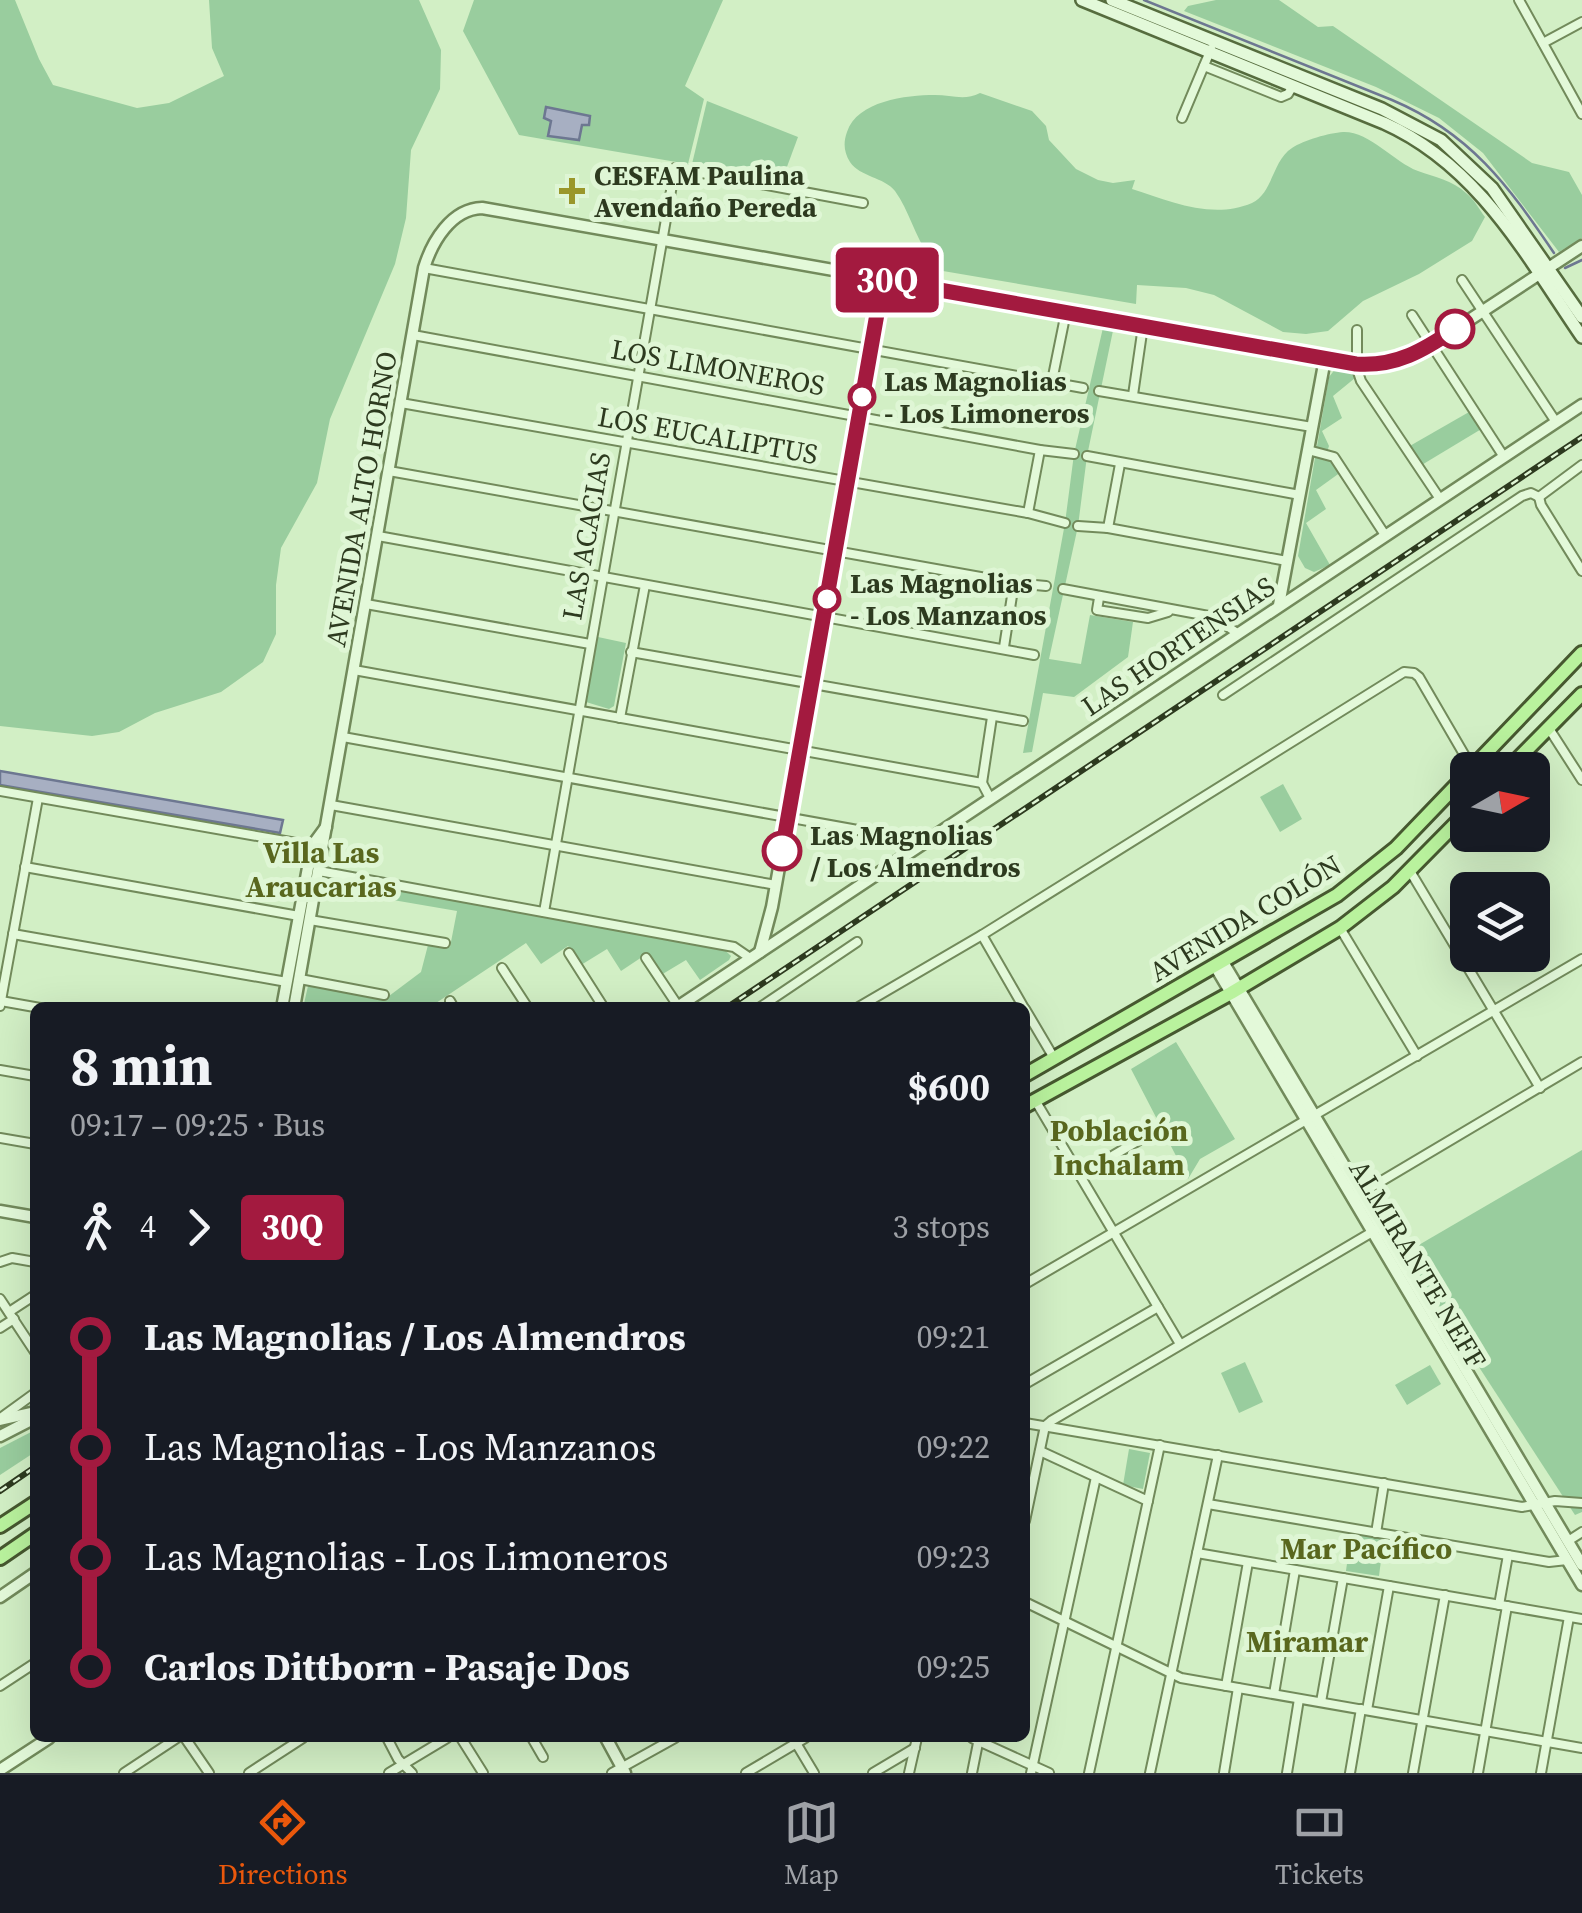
<!DOCTYPE html>
<html lang="en">
<head>
<meta charset="utf-8">
<style>
  :root { --surface:#171b24; --page:#242831; --text:#f1f3f6; --muted:#9ea1a6; --line:#363941; --accent:#ea580c }
  body { margin:0; font-family:"Source Serif 4",serif; background:var(--page); color:var(--text); height:100vh; display:flex; flex-direction:column; font-size:38px; white-space:nowrap }
  * { box-sizing:border-box; margin:0 }
  p { font-size:32px; color:var(--muted) }
  .icon { flex:none; width:55px; height:55px; fill:none; stroke:currentColor; stroke-width:2; stroke-linecap:round; stroke-linejoin:round }
  .map { position:relative; flex:1; overflow:hidden }
  .panel { position:absolute; left:30px; top:1002px; width:1000px; height:740px; display:flex; flex-direction:column; background:var(--surface); border-radius:15px; box-shadow:0 10px 40px #0002 }
  .panel>* { flex:none }
  .badge { padding:0 20px; border-radius:8px; font-size:35px; line-height:65px }
  .needle { width:65px; rotate:81deg }
  .fabs { position:absolute; left:1450px; top:752px; display:grid; gap:20px }
  .fabs a { display:grid; place-items:center; width:100px; height:100px; border-radius:15px; background:var(--surface); box-shadow:0 10px 40px #0002; font-size:50px }
  .map>.badge { position:absolute; translate:-50% -50%; box-shadow:0 0 0 5px #fff }
  .legs { display:flex; align-items:center; gap:15px; height:110px; padding:0 40px; font-size:32px }
  .legs p { margin-inline-start:auto }
  .head { display:flex; align-items:center; justify-content:space-between; height:170px; padding:0 40px }
  h1 { font-size:55px; font-weight:700; line-height:75px }
  ul { padding:0 40px; list-style:none }
  li { display:flex; align-items:center; gap:35px; height:110px; font-size:38px }
  li i { display:grid; place-items:center; width:15px; height:100%; margin:0 12px; background:currentColor }
  li i::after { content:''; width:25px; height:25px; margin:-12px; border:8px solid; border-radius:50%; background:var(--surface) }
  li p { margin-inline-start:auto }
  li:first-child i { background:linear-gradient(#0000 50%,currentColor 0) }
  li:last-child i { background:linear-gradient(currentColor 50%,#0000 0) }
  .tabs { display:flex; justify-content:space-around; align-items:center; height:140px; border-top:2px solid var(--line); background:var(--surface); font-size:28px; color:var(--muted) }
  .tabs a { display:grid; justify-items:center; gap:5px }
  .tabs .active { color:var(--accent) }
  .map>svg:first-child { display:block }
</style>
</head>
<body>
<div class="map">
<svg width="1582" height="1773" viewBox="0 0 1582 1773">
  <rect width="100%" height="100%" fill="#d2efc5"/>
  <g fill="#99cd9e">
    <path d="M0,0H15L39,59L53,85L137,108L169,103L224,76L212,48L209,0H419L441,50L440,89L411,150L406,218L395,264L330,419L317,483L281,548L276,585V634L263,662L221,692L155,713L119,732L92,736L0,726Z"/>
    <path d="M474,0H723L685,86L704,99L688,164L519,135L463,31Z"/>
    <path d="M1216,0H1279L1318,27L1333,26L1532,163L1569,172L1582,195V238L1559,252L1483,153L1439,118L1376,87L1184,11L1188,6Z"/>
    <path d="M980,93L1032,111L1046,126L1049,140L1076,169L1098,180L1113,183L1135,180L1132,189C1169,201 1212,220 1252,203C1273,193 1272,161 1292,148C1304,140 1329,133 1343,132C1369,131 1394,162 1418,171C1435,177 1452,180 1466,193C1474,199 1479,209 1485,217L1472,241L1419,274L1363,301L1328,331L1306,334L1283,332L1214,295L1186,288L1137,285L1136,304L943,271C918,252 913,216 895,191C884,177 860,177 850,162C844,152 843,143 847,132C857,101 906,95 935,95C951,95 965,101 980,93Z"/>
    <path d="M707,101L798,137L781,183L692,164Z"/>
    <path d="M1105,319L1115,321L1087,456L1078,526L1049,659L1081,664L1090,615L1133,622L1128,657L1074,697L1043,693L1032,752L1023,753L1065,523L1074,454Z"/>
    <path d="M1336,368L1351,370L1355,378L1333,396L1342,418L1322,431L1329,446L1327,452L1317,456L1330,459L1341,472L1316,490L1326,509L1306,523L1330,565L1314,572L1305,568L1298,556L1329,377Z"/>
    <path d="M1476,408L1488,425L1420,466L1408,447Z"/>
    <path d="M598,637L626,643L614,706L609,709L586,702Z"/>
    <path d="M1283,784L1302,819L1280,832L1260,797Z"/>
    <path d="M332,878L726,951L731,956L729,960L700,980L686,960L661,975L648,953L621,971L607,949L581,965L568,946L541,964L526,943L430,1007L303,1008L308,986L385,999L421,972L428,945L450,947L457,911L329,889Z"/>
    <path d="M1176,1042L1235,1139L1200,1159L1188,1179L1131,1069Z"/>
    <path d="M1582,1150V1512L1575,1515L1405,1253Z"/>
    <path d="M1245,1362L1263,1402L1239,1413L1221,1373Z"/>
    <path d="M1430,1365L1441,1384L1407,1405L1395,1385Z"/>
    <path d="M35,1430V1452L0,1475V1448Z"/>
    <path d="M1129,1449L1150,1453L1143,1489L1123,1485Z"/>
    <path d="M1351,1533L1384,1537L1379,1576L1346,1571Z"/>
  </g>
  <g fill="#a7afc2" stroke="#6d7791" stroke-width="2.5">
    <path d="M546,107L590,116L589,125H582L579,140L548,136L551,121L544,118Z"/>
    <path d="M0,771L283,820L280,833L0,785Z"/>
  </g>
  <g fill="none" stroke-linecap="round" stroke-linejoin="round">
    <g stroke="#6d7791" stroke-width="2.5">
      <path d="M1144,0L1392,100C1470,133 1508,185 1554,253"/>
      <path d="M1565,268L1582,260"/>
    </g>
    <g stroke="#728a5b" stroke-width="12">
      <g id="minor">
        <path d="M1519,0L1582,114"/>
        <path d="M1543,43L1582,22"/>
        <path d="M1204,66L1281,97L1288,94L1293,86"/>
        <path d="M1182,118L1211,49"/>
        <path d="M424,268L1083,388"/>
        <path d="M1462,280L1556,422"/>
        <path d="M1412,315L1504,457"/>
        <path d="M1357,330V369L1361,381L1440,499"/>
        <path d="M413,335L1040,450L1074,454"/>
        <path d="M1052,381L1066,312"/>
        <path d="M1099,391L1312,427"/>
        <path d="M1133,395L1143,326"/>
        <path d="M401,403L1028,513L1065,523"/>
        <path d="M1308,450L1334,457L1385,535"/>
        <path d="M1087,456L1300,495"/>
        <path d="M389,471L1014,583L1046,586"/>
        <path d="M1539,497L1541,505L1582,571"/>
        <path d="M1539,497L1582,465"/>
        <path d="M1028,513L1040,450"/>
        <path d="M1078,526L1108,528L1287,561"/>
        <path d="M1108,528L1120,464"/>
        <path d="M378,536L1034,655"/>
        <path d="M1063,589L1214,617L1237,633"/>
        <path d="M1099,598L1097,610L1148,618L1168,612"/>
        <path d="M366,604L590,644"/>
        <path d="M1004,647L1014,583"/>
        <path d="M631,652L1023,721"/>
        <path d="M354,670L982,783L990,798"/>
        <path d="M1223,695L1522,496L1531,493L1539,497"/>
        <path d="M620,718L645,585"/>
        <path d="M1548,727L1582,780"/>
        <path d="M343,737L891,836L903,841L911,852"/>
        <path d="M982,783L992,717"/>
        <path d="M0,791L314,846"/>
        <path d="M331,805L776,885"/>
        <path d="M25,867L299,916"/>
        <path d="M319,871L734,947L750,958"/>
        <path d="M1410,871L1540,1088"/>
        <path d="M544,912L675,168L863,203"/>
        <path d="M310,920L445,943"/>
        <path d="M1340,928L1417,1056"/>
        <path d="M13,934L287,982"/>
        <path d="M982,935L1024,1008"/>
        <path d="M569,953L604,1008"/>
        <path d="M646,958L678,1006"/>
        <path d="M502,968L528,1008"/>
        <path d="M300,979L384,995"/>
        <path d="M1,1001L40,1008"/>
        <path d="M450,1001L454,1008"/>
        <path d="M0,1006L38,798"/>
        <path d="M759,1008L857,942"/>
        <path d="M857,1008L982,935L1404,672L1414,673L1419,677L1472,768"/>
        <path d="M1025,1009L1054,1058"/>
        <path d="M0,1070L35,1076"/>
        <path d="M1035,1100L1180,1344"/>
        <path d="M0,1138L35,1144"/>
        <path d="M1080,1175L1153,1132"/>
        <path d="M1358,1195L1582,1062"/>
        <path d="M0,1262L12,1258L35,1262"/>
        <path d="M1025,1284L1582,959"/>
        <path d="M0,1299L35,1352"/>
        <path d="M9,1312L35,1295"/>
        <path d="M0,1328L14,1319"/>
        <path d="M1025,1384L1158,1307"/>
        <path d="M2,1417L35,1393"/>
        <path d="M1025,1423L1522,1507L1555,1501L1582,1503"/>
        <path d="M1040,1451L1148,1501"/>
        <path d="M1208,1504L1549,1562L1567,1560"/>
        <path d="M1025,1521L1045,1426L1051,1421L1374,1231"/>
        <path d="M1376,1533L1384,1483"/>
        <path d="M1568,1541L1582,1532"/>
        <path d="M1197,1553L1582,1619"/>
        <path d="M1025,1602L1181,1678L1582,1748"/>
        <path d="M1499,1605L1508,1555"/>
        <path d="M0,1686L35,1663"/>
        <path d="M1226,1686L1248,1562"/>
        <path d="M1274,1694L1295,1570"/>
        <path d="M1321,1702L1343,1578"/>
        <path d="M1367,1710L1389,1586"/>
        <path d="M185,1738L209,1773"/>
        <path d="M387,1738L398,1759L412,1773"/>
        <path d="M461,1738L483,1773"/>
        <path d="M532,1738L543,1757"/>
        <path d="M793,1738L814,1773"/>
        <path d="M972,1738L1049,1773"/>
        <path d="M124,1773L177,1738"/>
        <path d="M249,1773L303,1738"/>
        <path d="M389,1773L447,1738"/>
        <path d="M612,1773L675,1738"/>
        <path d="M746,1773L805,1738"/>
        <path d="M873,1773L915,1748"/>
        <path d="M909,1773L917,1738"/>
        <path d="M972,1773L979,1738"/>
        <path d="M1031,1773L1096,1477"/>
        <path d="M1089,1773L1160,1445"/>
        <path d="M1150,1773L1218,1455"/>
        <path d="M1224,1773L1238,1688"/>
        <path d="M1287,1773L1299,1699"/>
        <path d="M1350,1773L1361,1709"/>
        <path d="M1413,1773L1445,1595"/>
        <path d="M1478,1773L1507,1606"/>
        <path d="M1541,1773L1569,1617"/>
      </g>
    </g>
    <g stroke="#728a5b" stroke-width="15">
      <g id="tertiary">
        <path d="M1279,605L1325,359"/>
        <path d="M760,952L772,907L883,280"/>
        <path d="M1223,962L1582,1565"/>
        <path d="M1215,966L1582,1585"/>
        <path d="M282,1008L312,846L326,827"/>
        <path d="M294,1008L424,268C432,242 451,209 482,208L1366,364L1395,361L1422,351L1582,246"/>
        <path d="M676,1008L1582,405"/>
        <path d="M0,1211L35,1217"/>
        <path d="M0,1420L35,1412"/>
        <path d="M0,1436L35,1418"/>
        <path d="M0,1597L35,1573"/>
        <path d="M606,1738L625,1773"/>
        <path d="M0,1770L49,1738"/>
      </g>
    </g>
    <g stroke="#566c3e" stroke-width="16">
      <g id="secondary">
        <path d="M1082,0L1384,123C1478,165 1526,255 1582,337"/>
        <path d="M1112,0L1382,109L1441,140L1492,188L1582,317"/>
      </g>
    </g>
    <g stroke="#46582f" stroke-width="18">
      <g id="primary">
        <path d="M1470,770L1582,653"/>
        <path d="M1507,770L1582,694"/>
        <path d="M1025,1075L1337,895L1396,848L1468,773"/>
        <path d="M1025,1106L1231,993L1340,928L1393,887L1468,811"/>
        <path d="M0,1526L35,1503"/>
        <path d="M0,1558L35,1534"/>
      </g>
    </g>
    <use href="#minor" stroke="#e3f9d9" stroke-width="8"/>
    <use href="#tertiary" stroke="#e3f9d9" stroke-width="10"/>
    <use href="#secondary" stroke="#e3f9d9" stroke-width="11"/>
    <use href="#primary" stroke="#b9f29d" stroke-width="12"/>
    <g stroke="#2d3a1f" stroke-width="6">
      <g id="rail">
        <path d="M726,1008L1582,437"/>
        <path d="M0,1491L35,1467"/>
      </g>
    </g>
    <use href="#rail" stroke="#dff6d5" stroke-width="2.5" stroke-dasharray="8" stroke-linecap="butt"/>
  </g>
  <g fill="none" stroke-linecap="round" stroke-linejoin="round">
    <g stroke="#fff" stroke-width="22">
      <path id="line-1" d="M782,851L883,280L1356,364C1396,367 1424,350 1455,329"/>
    </g>
    <use href="#line-1" stroke="#a31a3f" stroke-width="15"/>
  </g>
  <path fill="#9a972a" stroke="#dff6d5" stroke-width="4" d="M567 176h10v10h10v10h-10v10h-10v-10h-10v-10h10z"/>
  <g fill="#fff" stroke="#a31a3f" stroke-width="5">
    <circle cx="1455" cy="329" r="18"/>
    <circle cx="862" cy="397" r="12"/>
    <circle cx="827" cy="599" r="12"/>
    <circle cx="782" cy="851" r="18"/>
  </g>
  <g text-anchor="middle" dominant-baseline="central" stroke-width="10" stroke-linejoin="round" paint-order="stroke">
    <g font-size="28" font-weight="bold" fill="#2d3a1f" stroke="#dff6d5" text-anchor="start">
      <text x="594" y="175">CESFAM Paulina<tspan x="594" dy="32">Avendaño Pereda</tspan></text>
    </g>
    <g font-size="28" fill="#2d3a1f" stroke="#dff6d5">
      <text transform="translate(718 367) rotate(10)">LOS LIMONEROS</text>
      <text transform="translate(708 435) rotate(10)">LOS EUCALIPTUS</text>
      <text transform="translate(361 499) rotate(-80)">AVENIDA ALTO HORNO</text>
      <text transform="translate(586 536) rotate(-80)">LAS ACACIAS</text>
      <text transform="translate(1178 646) rotate(-34)">LAS HORTENSIAS</text>
      <text transform="translate(1245 918) rotate(-31)">AVENIDA COLÓN</text>
      <text transform="translate(1418 1264) rotate(59)">ALMIRANTE NEFF</text>
    </g>
    <g font-size="28" font-weight="bold" fill="#2d3a1f" stroke="#dff6d5" text-anchor="start">
      <text x="884" y="381">Las Magnolias<tspan x="884" dy="32">- Los Limoneros</tspan></text>
      <text x="850" y="583">Las Magnolias<tspan x="850" dy="32">- Los Manzanos</tspan></text>
      <text x="810" y="835">Las Magnolias<tspan x="810" dy="32">/ Los Almendros</tspan></text>
    </g>
    <g font-size="30" font-weight="bold" fill="#59671e" stroke="#dff6d5">
      <text x="321" y="852">Villa Las<tspan x="321" dy="34">Araucarias</tspan></text>
      <text x="1119" y="1130">Población<tspan x="1119" dy="34">Inchalam</tspan></text>
      <text x="1366" y="1548">Mar Pacífico</text>
      <text x="1307" y="1641">Miramar</text>
    </g>
  </g>
</svg>
<div class="fabs">
<a><svg class="needle" viewBox="-14 -14 28 28"><path d="M0-13l5 13h-10z" fill="#e53935"/><path d="M0 13l5-13h-10z" fill="#9ea1a6"/></svg></a>
<a><svg class="icon" aria-label="layers" viewBox="0 0 24 24"><path d="M12 4l9 5-9 5-9-5zM3 14l9 5 9-5"/></svg></a>
</div>
<b class="badge" style="left:887px;top:280px;background:#a31a3f;color:#fff">30Q</b>
<section class="panel">
<div class="head"><div><h1>8 min</h1><p>09:17 – 09:25 · Bus</p></div><b>$600</b></div>
<div class="legs"><svg class="icon" aria-label="walk" viewBox="0 0 24 24"><circle cx="13" cy="4" r="2"/><path d="M13 8l-2 6 4 7M11 14l-3 7M7 12l3-4h3l4 4"/></svg>4<svg class="icon" aria-label="forward" viewBox="0 0 24 24"><path d="M9 5l7 7-7 7"/></svg><b class="badge" style="background:#a31a3f;color:#fff">30Q</b><p>3 stops</p></div>
<ul>
<li><i style="color:#a31a3f"></i><b>Las Magnolias / Los Almendros</b><p>09:21</p></li>
<li><i style="color:#a31a3f"></i><span>Las Magnolias - Los Manzanos</span><p>09:22</p></li>
<li><i style="color:#a31a3f"></i><span>Las Magnolias - Los Limoneros</span><p>09:23</p></li>
<li><i style="color:#a31a3f"></i><b>Carlos Dittborn - Pasaje Dos</b><p>09:25</p></li>
</ul>
</section>
</div>
<nav class="tabs">
<a class="active"><svg class="icon" aria-label="directions" viewBox="0 0 24 24"><path d="M12 3l9 9-9 9-9-9zM9 14v-3h6M13 9l2 2-2 2"/></svg>Directions</a>
<a><svg class="icon" aria-label="map" viewBox="0 0 24 24"><path d="M3 6l6-2 6 2 6-2v14l-6 2-6-2-6 2zM9 4v14M15 6v14"/></svg>Map</a>
<a><svg class="icon" aria-label="tickets" viewBox="0 0 24 24"><path d="M3 7h18v10H3zM15 7v10"/></svg>Tickets</a>
</nav>
</body>
</html>
